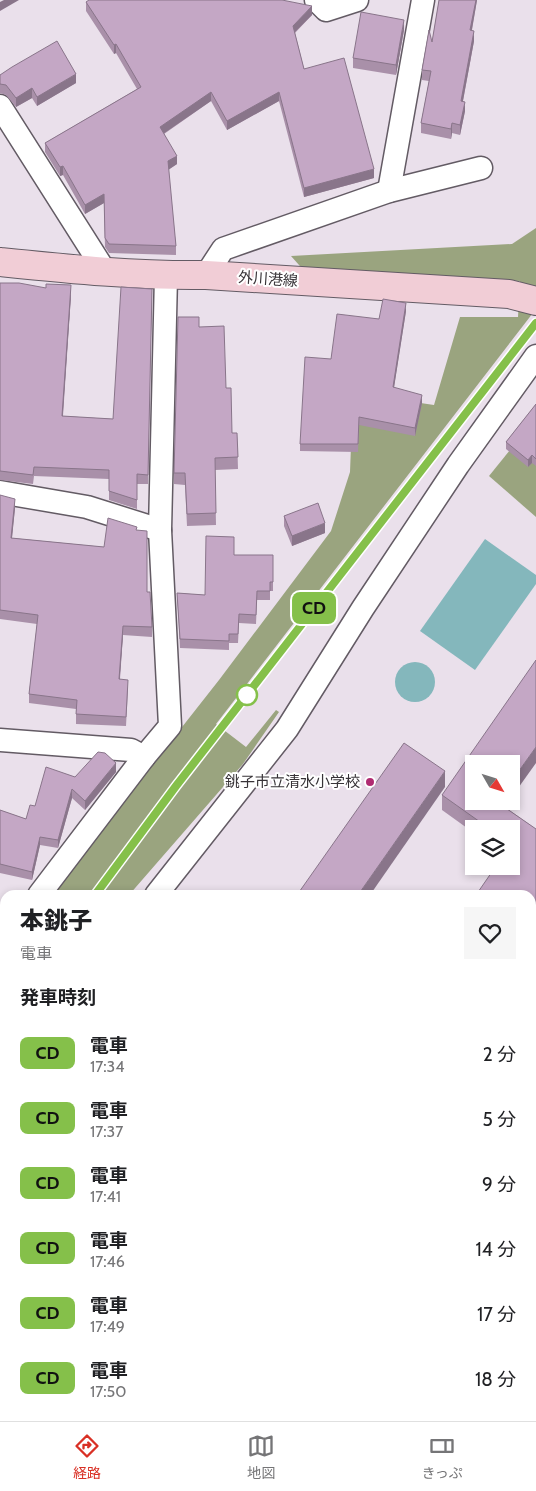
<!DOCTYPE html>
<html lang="ja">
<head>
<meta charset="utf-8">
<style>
  :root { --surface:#fff; --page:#f6f6f6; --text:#202124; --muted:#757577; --line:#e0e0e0; --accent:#d93025 }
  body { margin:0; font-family:Cabin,"Noto Sans JP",sans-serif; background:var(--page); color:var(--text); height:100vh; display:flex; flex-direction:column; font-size:19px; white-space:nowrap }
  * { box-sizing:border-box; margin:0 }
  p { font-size:16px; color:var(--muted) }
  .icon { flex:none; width:28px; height:28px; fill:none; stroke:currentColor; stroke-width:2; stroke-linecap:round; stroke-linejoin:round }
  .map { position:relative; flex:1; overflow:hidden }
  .panel { position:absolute; left:0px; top:890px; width:536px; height:531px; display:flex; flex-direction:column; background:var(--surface); border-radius:15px 15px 0 0; box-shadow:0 2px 8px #0003 }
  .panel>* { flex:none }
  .badge { padding:0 10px; border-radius:8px; font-size:18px; line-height:32px }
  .needle { width:32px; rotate:129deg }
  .buttons { position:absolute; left:465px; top:755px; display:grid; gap:10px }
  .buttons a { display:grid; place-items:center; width:55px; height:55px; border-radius:0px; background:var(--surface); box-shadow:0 2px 8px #0003; font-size:25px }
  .map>.badge { position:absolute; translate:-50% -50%; box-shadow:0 0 0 2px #fff }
  h2 { padding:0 20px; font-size:19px; line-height:45px }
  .round { display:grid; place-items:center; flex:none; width:52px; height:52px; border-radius:0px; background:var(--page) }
  .headline { display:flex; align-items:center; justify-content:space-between; height:85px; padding:0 20px }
  h1 { font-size:24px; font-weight:800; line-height:38px }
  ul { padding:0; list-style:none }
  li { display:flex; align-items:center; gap:15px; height:65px; padding:0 20px }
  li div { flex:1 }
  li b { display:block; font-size:19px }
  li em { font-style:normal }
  li .badge { min-width:55px; font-weight:700; text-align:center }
  .dock { display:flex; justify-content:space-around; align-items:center; height:70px; border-top:1px solid var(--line); background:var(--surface); font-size:14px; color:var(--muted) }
  .dock a { display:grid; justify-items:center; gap:2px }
  .dock .selected { color:var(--accent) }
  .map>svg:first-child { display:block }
</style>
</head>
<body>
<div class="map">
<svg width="536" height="1421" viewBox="0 0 536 1421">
  <rect width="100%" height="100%" fill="#eae0eb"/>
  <path fill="#c0c9aa" d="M5,1207V1416H90L84,1421H0V1214Z"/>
  <g fill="#9aa47f">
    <path d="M536,228V309L216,724L246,747L276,710L279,712L243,764L129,895H50L219,680L331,531L350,472L353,393L434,405L460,317H518L520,281L307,274L291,256L512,244Z"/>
    <path d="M518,440L536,452V517L489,476Z"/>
    <path d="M5,952V1048L0,1054V958Z"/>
    <path d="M536,1394V1421H524L526,1416H531V1405Z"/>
  </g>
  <g fill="#84b7bc">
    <path d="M485,539L536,575V584L475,670L420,631Z"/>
    <circle cx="415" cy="682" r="20"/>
  </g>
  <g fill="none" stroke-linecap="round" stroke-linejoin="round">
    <g stroke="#635b64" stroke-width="25">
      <g id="minor">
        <path d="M316,0L326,10L357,0"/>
        <path d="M0,106L106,273"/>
        <path d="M389,191L423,0"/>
        <path d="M206,275L223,249L389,191L481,168"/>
        <path d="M0,492L87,507L160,530"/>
        <path d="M0,740L131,750L144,757"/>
        <path d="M39,895L144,757L170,726L160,530L166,276"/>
        <path d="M156,895L287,729L363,608L458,465L536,356"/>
        <path d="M0,947L5,940"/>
        <path d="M0,1091L5,1084"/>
      </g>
    </g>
    <g stroke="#635b64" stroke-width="30">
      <path id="secondary" d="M0,262C69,269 137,276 206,275L509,294L536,301"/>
    </g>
    <use href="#minor" stroke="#fff" stroke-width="22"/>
    <use href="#secondary" stroke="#f1cdd6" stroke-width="28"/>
    <g stroke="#5d575d" stroke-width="4" stroke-dasharray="8 4" stroke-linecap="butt">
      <path d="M95,895L176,786L536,323"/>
      <path d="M0,1015L5,1009"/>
    </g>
  </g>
  <g fill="#a990a9">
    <path d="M439,0H477L472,30L474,41L463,101L465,111L460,135L452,133L451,139L421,133V123L429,81L422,80V70L432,42Z"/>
    <path d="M86,2L312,15L295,33L304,69L374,178L304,197L279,101L227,130L211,101L164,134L177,164L168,170L176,246V255L109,253L105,247L104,203L85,214L63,175L60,176L45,152V143L137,89L116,53L114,54L86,11Z"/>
    <path d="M404,30L396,75L353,68V58Z"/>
    <path d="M0,75L76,83L37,106L32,98L16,107L6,95L0,93Z"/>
    <path d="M0,283L71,295L63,416L113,419L152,289L148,484H137V509L109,500V479L34,476L33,484L0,480Z"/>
    <path d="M406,311L394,387L422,403L415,436L359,425L358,452L300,451V444L331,359L379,319Z"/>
    <path d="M199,327L226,388L232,433H237L238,469L215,470L216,525L187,526L185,485L174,484V473Z"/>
    <path d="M536,404V466L532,463L528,467L506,449V442Z"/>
    <path d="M0,495L15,508L12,538L104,547L136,530L152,627V637L123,635L120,679L128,689L126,726L76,724V709L29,703V694L37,624L0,619Z"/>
    <path d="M284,516L325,533L292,546L284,526Z"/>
    <path d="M234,555H273V591H270V600H257L256,624L239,623L238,643H229V650L180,648L177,593L205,595Z"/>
    <path d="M116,772L85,810L72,798L58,848L40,845L32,880L0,873V810L26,819L35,806L75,777Z"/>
    <path d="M442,795L505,807L536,829V923L531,930V895L511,866V829H474V833L442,810Z"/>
    <path d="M536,1196V1258L531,1254V1201Z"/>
    <path d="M531,1292L536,1295V1355L531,1352Z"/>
  </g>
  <g fill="#89758a">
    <path d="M4,0H19L0,11V2Z"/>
    <path d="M476,0H477L470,40V30Z"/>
    <path d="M312,6V15L293,34V26Z"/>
    <path d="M404,20V30L396,75V65Z"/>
    <path d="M474,31V41L461,111V101Z"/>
    <path d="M116,44V53L114,54V45Z"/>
    <path d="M76,74V83L37,106V97Z"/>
    <path d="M32,88V98L16,107V98Z"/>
    <path d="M211,92V101L160,136V127Z"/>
    <path d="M279,92V101L227,130V121Z"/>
    <path d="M465,102V111L460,135V125Z"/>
    <path d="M452,123V133L451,139V129Z"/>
    <path d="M177,156V164L168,170V161Z"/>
    <path d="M63,166V175L60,176V167Z"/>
    <path d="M374,169V178L304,197V188Z"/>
    <path d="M104,194V203L85,214V205Z"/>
    <path d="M71,285V295L62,426V416Z"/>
    <path d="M406,303V311L393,394V387Z"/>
    <path d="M422,395V403L415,436V428Z"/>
    <path d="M532,455V463L528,467V460Z"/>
    <path d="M15,499V508L11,547V538Z"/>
    <path d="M325,523V533L292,546V536Z"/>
    <path d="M123,626V635L119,688V679Z"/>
    <path d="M536,747V763L511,798V782Z"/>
    <path d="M116,763V772L85,810V801Z"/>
    <path d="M445,771V787L370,895H358Z"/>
    <path d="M72,789V798L58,848V840Z"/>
    <path d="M498,801H509L497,818V802Z"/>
    <path d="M40,837V845L32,880V872Z"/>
    <path d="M536,907V923L531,930V914Z"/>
  </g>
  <g fill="#c4a7c5" stroke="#89758a">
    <path d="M89,0H282L312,6L293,26L304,69L344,58L374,169L304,188L279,92L227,121L211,92L160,127L177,156L168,161L176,246L109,244L105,238L104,194L85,205L63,166L60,167L45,143L141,87L116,44L114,45L86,2Z"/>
    <path d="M439,0H476L470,30L474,31L461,101L465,102L460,125L452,123L451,129L421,123L431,71L422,70L429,30L432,42Z"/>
    <path d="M361,12L404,20L396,65L353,58Z"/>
    <path d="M57,41L76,74L37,97L32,88L16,98L6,85L0,84V75L12,67Z"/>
    <path d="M0,283H19L46,288V284L71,285L62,416L113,419L121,287L152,289L148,475L137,474V500L109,491V470L34,467L33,475L0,471Z"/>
    <path d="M383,299L406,303L393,387L422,395L415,428L359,417L358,444H300L305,357L331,359L337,314L379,319Z"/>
    <path d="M178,317H199V327L224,326L226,388H231L232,433H237L238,457L215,458L216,513L187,514L185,473H174Z"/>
    <path d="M536,404V459L532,455L528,460L506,442Z"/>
    <path d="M0,495L15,499L11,538L104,547L108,518L137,527L136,530L147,531V592H150L152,627L123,626L119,679L128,680L126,717L76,714L77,700L29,694L38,615L0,610Z"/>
    <path d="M318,503L325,523L292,536L284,516Z"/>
    <path d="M206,536L234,537V555H273V582H270V591H257L256,615L239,614L238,634H229V641L180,639L177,593L205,595Z"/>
    <path d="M536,660V747L511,782V764H474V801H498L497,802L536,829V907L531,914V895H476L496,866H511V829H490L442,795Z"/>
    <path d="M404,743L445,771L358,895H297Z"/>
    <path d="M98,752L105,753L116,763L85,801L72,789L58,840L40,837L32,872L0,864V810L26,819L30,805L35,806L46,767L75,777Z"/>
    <path d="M536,1196V1249L531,1245V1201Z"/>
    <path d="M531,1292L536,1295V1346L531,1343Z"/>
  </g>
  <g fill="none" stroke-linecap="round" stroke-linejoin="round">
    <g stroke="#fff" stroke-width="11">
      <path id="line" d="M95,895L176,786L536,323"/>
    </g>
    <use href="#line" stroke="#85c04a" stroke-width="8"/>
  </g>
  <circle fill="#fff" stroke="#85c04a" stroke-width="2.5" cx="247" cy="695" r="10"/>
  <circle fill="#b02b72" stroke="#fff" stroke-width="2" cx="370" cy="782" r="5"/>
  <g text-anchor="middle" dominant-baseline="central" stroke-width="4" stroke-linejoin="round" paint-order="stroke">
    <g font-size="15" fill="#373337" stroke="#fff">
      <text transform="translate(268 279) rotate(4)">外川港線</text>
    </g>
    <g font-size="15" fill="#373337" stroke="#fff" text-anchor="end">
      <text x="360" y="782">銚子市立清水小学校</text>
    </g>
  </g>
</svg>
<div class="buttons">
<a><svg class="needle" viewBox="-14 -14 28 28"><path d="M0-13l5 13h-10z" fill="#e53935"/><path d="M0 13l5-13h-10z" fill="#757577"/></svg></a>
<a><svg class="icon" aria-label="layers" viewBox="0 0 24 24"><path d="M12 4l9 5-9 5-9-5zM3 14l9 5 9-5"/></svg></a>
</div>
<b class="badge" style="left:314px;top:608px;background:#85c04a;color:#111">CD</b>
<section class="panel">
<div class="headline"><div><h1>本銚子</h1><p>電車</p></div><a class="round"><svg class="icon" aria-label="heart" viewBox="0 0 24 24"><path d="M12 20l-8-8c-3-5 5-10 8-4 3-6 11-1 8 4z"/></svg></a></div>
<h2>発車時刻</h2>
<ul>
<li><span class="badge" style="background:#85c04a;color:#111">CD</span><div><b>電車</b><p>17:34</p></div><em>2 分</em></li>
<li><span class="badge" style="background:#85c04a;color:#111">CD</span><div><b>電車</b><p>17:37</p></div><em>5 分</em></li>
<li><span class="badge" style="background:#85c04a;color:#111">CD</span><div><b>電車</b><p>17:41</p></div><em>9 分</em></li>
<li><span class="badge" style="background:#85c04a;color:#111">CD</span><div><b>電車</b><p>17:46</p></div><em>14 分</em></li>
<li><span class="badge" style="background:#85c04a;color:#111">CD</span><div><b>電車</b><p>17:49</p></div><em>17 分</em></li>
<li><span class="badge" style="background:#85c04a;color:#111">CD</span><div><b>電車</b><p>17:50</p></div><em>18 分</em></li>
</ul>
</section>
</div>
<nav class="dock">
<a class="selected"><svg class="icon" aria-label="directions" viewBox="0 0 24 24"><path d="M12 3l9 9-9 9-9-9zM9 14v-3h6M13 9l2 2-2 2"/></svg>経路</a>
<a><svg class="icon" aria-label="map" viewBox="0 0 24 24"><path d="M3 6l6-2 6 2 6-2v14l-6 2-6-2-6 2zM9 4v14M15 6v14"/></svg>地図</a>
<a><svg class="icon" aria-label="tickets" viewBox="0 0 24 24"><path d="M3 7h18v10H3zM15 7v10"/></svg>きっぷ</a>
</nav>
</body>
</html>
